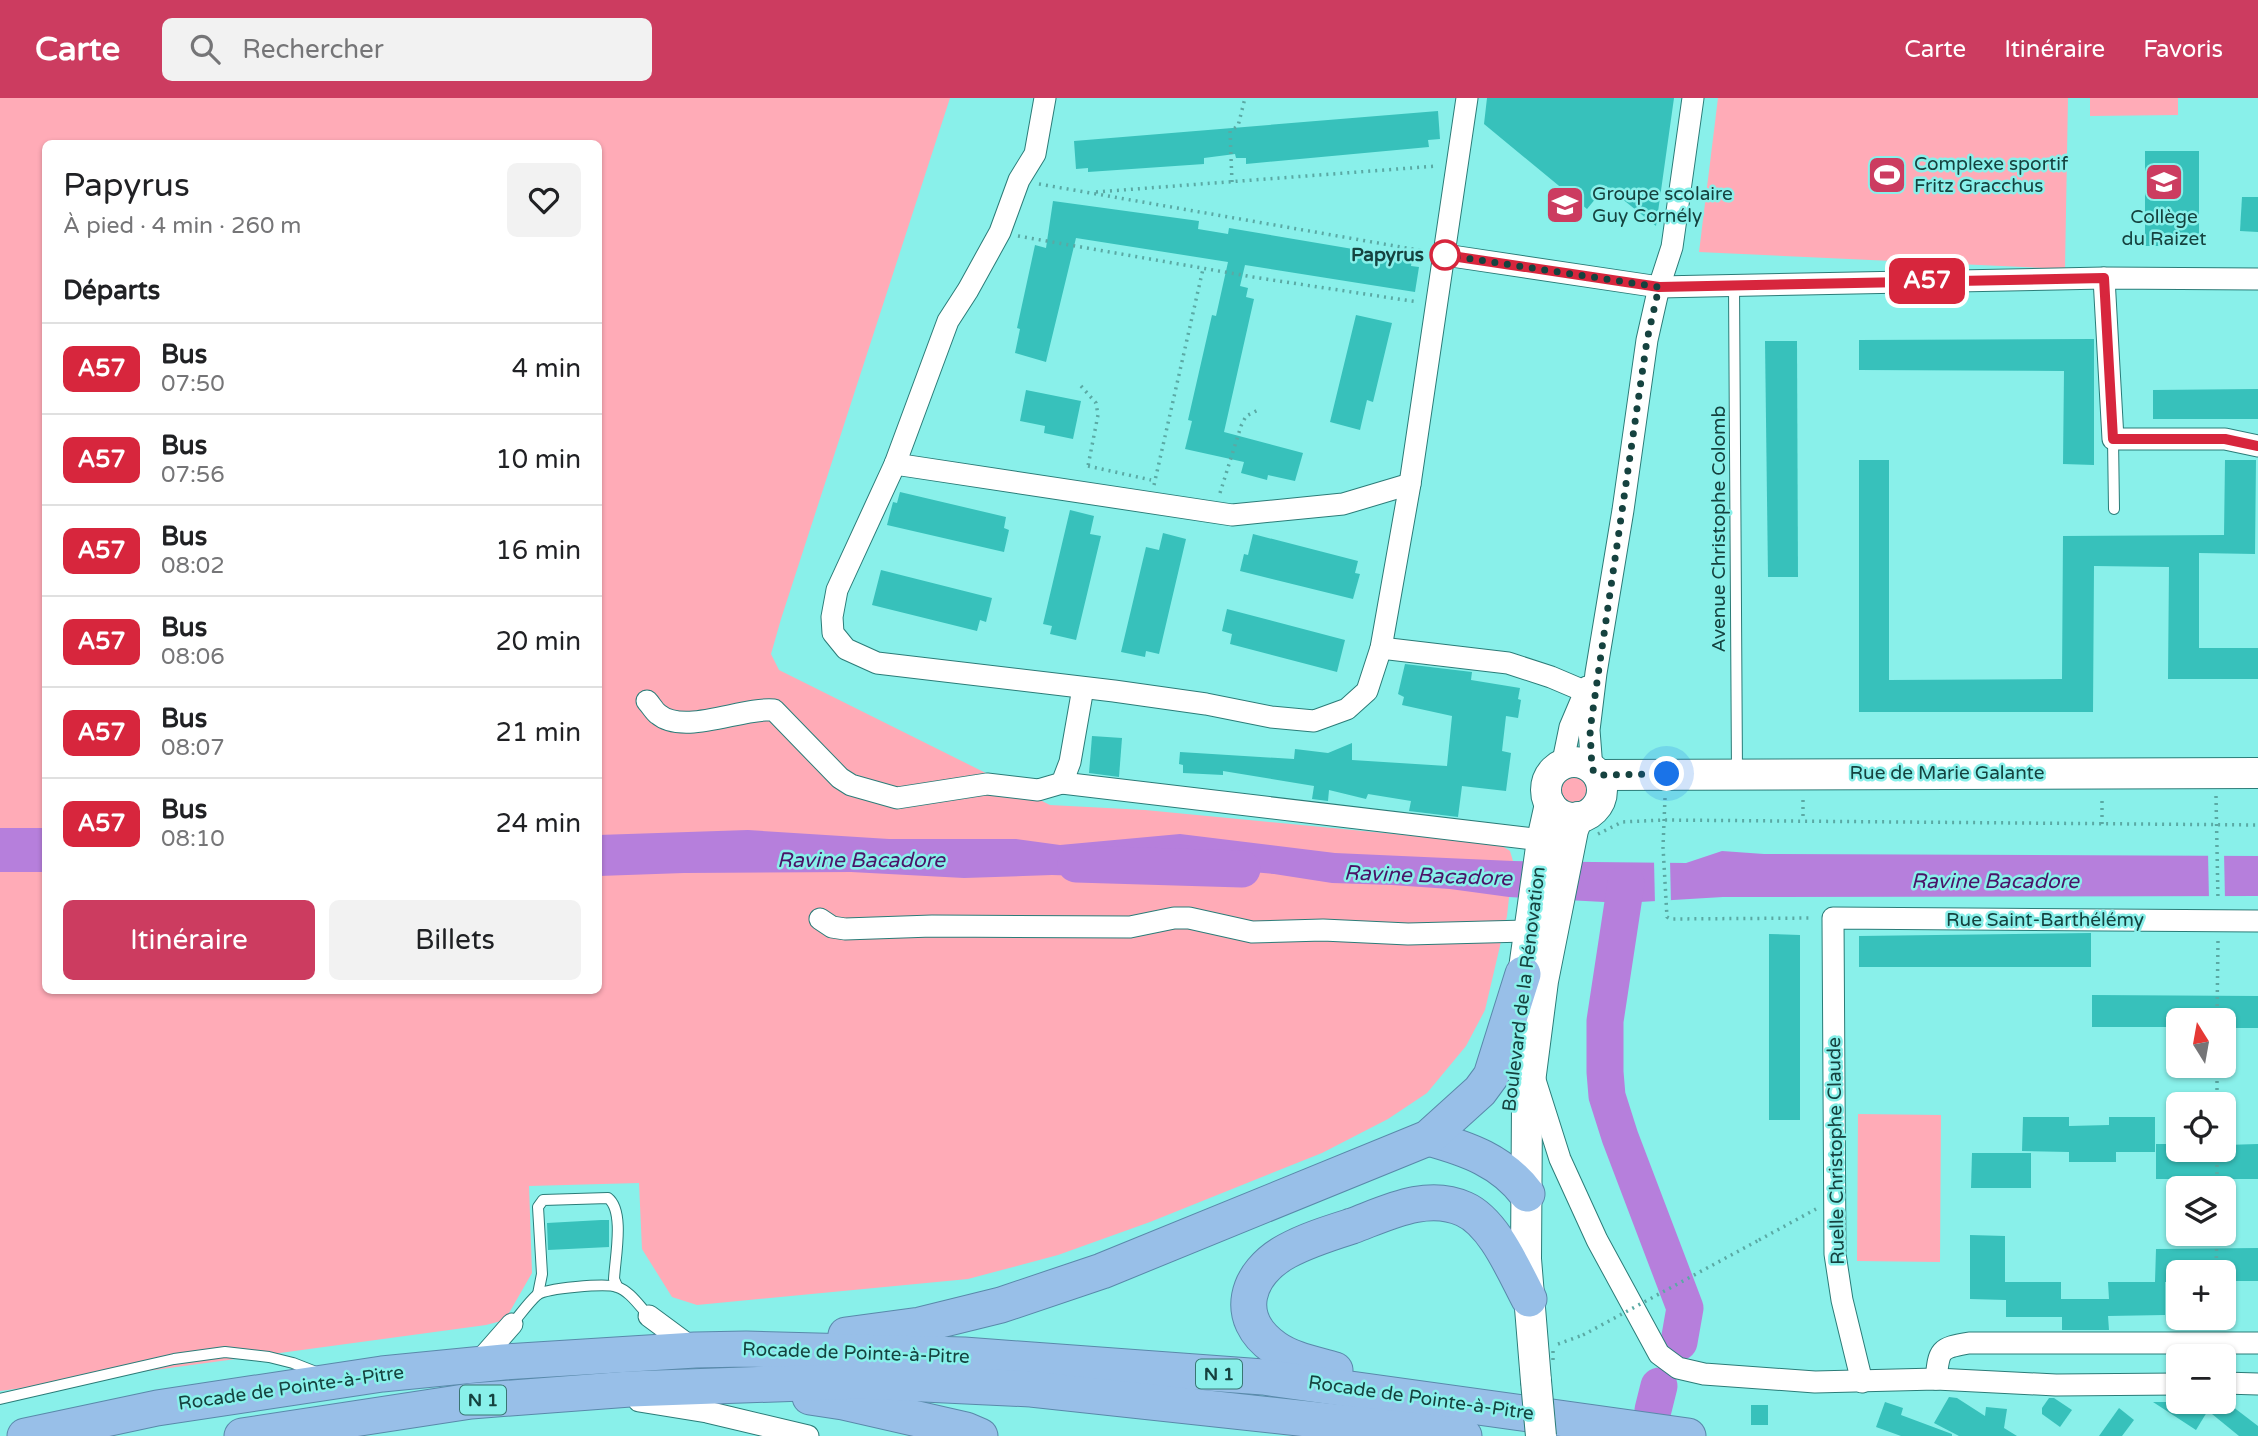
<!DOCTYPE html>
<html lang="fr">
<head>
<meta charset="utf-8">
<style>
  :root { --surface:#fff; --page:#f2f2f2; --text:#202124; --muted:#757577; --line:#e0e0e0; --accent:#cc3c60 }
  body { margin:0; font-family:"Varela Round",sans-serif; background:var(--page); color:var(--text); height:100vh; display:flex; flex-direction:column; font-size:26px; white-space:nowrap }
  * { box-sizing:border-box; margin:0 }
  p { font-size:23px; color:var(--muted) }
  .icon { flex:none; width:38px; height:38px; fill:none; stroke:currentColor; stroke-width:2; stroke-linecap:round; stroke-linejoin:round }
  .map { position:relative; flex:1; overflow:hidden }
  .side { position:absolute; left:42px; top:42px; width:560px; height:854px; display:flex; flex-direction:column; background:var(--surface); border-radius:10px; box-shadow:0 2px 5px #0004 }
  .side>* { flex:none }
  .badge { padding:0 14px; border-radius:10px; font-size:24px; line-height:46px }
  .needle { width:46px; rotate:349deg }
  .controls { position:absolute; left:2166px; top:910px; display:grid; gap:14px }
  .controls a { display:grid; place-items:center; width:70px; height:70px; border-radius:10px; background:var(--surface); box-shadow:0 2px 5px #0004; font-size:35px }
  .you { position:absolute; width:35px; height:35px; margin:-18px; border:5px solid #fff; border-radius:50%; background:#1a73e8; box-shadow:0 0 0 10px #1a73e833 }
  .map>.badge { position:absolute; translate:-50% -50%; box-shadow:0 0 0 4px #fff }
  h2 { padding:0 21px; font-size:26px; line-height:63px }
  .round { display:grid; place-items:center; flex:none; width:74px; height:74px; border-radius:10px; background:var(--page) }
  .head { display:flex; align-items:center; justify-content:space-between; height:119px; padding:0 21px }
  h1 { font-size:33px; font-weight:600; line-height:52px }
  .cta { display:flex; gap:14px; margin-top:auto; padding:14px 21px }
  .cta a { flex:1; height:80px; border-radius:10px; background:var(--accent); color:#fff; font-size:28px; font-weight:600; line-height:80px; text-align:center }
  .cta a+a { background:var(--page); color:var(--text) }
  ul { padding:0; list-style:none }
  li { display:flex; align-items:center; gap:21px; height:91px; padding:0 21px; border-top:2px solid var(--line) }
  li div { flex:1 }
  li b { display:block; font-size:26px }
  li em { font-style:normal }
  li .badge { min-width:77px; font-weight:700; text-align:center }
  header { display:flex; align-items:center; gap:42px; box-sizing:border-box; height:98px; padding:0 35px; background:var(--accent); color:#fff }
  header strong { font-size:33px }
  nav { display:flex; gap:38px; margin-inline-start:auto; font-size:24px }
  .search { width:490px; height:63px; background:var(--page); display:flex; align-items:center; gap:18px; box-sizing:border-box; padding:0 24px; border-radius:10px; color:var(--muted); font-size:26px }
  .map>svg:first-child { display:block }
</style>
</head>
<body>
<header>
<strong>Carte</strong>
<div class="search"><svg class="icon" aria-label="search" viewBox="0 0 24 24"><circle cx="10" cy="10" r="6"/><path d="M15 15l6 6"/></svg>Rechercher</div>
<nav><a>Carte</a><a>Itinéraire</a><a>Favoris</a></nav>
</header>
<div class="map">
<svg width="2258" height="1338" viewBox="0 0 2258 1338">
  <rect width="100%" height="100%" fill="#89f0ea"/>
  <g fill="#ffabb7" fill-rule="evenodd">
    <path d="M0,0H950L781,521L771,556L779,572L1050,707L1145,712L1499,746L1510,753L1513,763L1507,818L1485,912L1466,948L1427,995L1388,1021L1322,1055L1150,1124L1058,1157L968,1181L697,1207L672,1199L642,1151L639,1085L529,1088L532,1175L505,1222L486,1227L0,1293ZM46,46H598V892H46Z"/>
    <path d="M1718,0H2068L2065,171L1699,154Z"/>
    <path d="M2090,0H2178V17L2090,18Z"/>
    <circle cx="1573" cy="693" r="15"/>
    <path d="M1858,1016L1941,1017L1940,1164L1857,1163Z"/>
  </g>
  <g fill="#b67fdc">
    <rect x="0" y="730" width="45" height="44"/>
    <path d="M748,732L889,741H1016L1060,747L1180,736L1335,755L1513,763L1686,765L1722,753L1764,756L2258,758V798L1723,799L1623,805L1509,799L1450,791L1392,787L1332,785L1274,776L1197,769L1125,767L1114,779L1052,777L964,780L851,774L684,775L599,778L598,737Z"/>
  </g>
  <g fill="#89f0ea">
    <path d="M2208,754H2224L2225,802H2209Z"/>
    <path d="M1654,762H1670L1671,805L1655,807Z"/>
  </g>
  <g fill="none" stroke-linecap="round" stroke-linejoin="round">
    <g stroke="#b67fdc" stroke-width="37">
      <path d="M1076,766L1242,771"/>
      <path d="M1626,785L1605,923V974L1607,998L1620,1039L1685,1210L1679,1244"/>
      <path d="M1653,1312L1659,1288"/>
    </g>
  </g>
  <g fill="#37c1bb">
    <path d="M1487,0H1674L1656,128L1606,88L1587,111L1484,26Z"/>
    <path d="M1438,13L1440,41L1428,42L1429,49L1246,66V60H1236L1235,56L1204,60V66L1088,74V70L1076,71L1074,43Z"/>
    <rect x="2145" y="53" width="54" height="95"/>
    <path d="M2242,99H2258V134L2240,133Z"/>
    <path d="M1053,103L1199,123L1198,131L1228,136L1229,130L1412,161L1411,168L1419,169L1415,194L1245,167L1240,188L1248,190L1246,199L1254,201L1224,334L1303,355L1295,383L1268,377L1267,382L1241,375L1244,364L1185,351L1192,323L1188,322L1212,217L1216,218L1228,164L1076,140L1046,264L1015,255L1020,231L1017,230L1035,147L1046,150Z"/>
    <path d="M1356,217L1392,225L1373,304L1367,302L1360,332L1330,324Z"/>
    <path d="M2094,241V367L2063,366L2064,273L1859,272V242Z"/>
    <path d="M1765,243H1797L1798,479H1768Z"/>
    <path d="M2258,291V321H2153V292Z"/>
    <path d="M1026,292L1081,303L1073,341L1044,335L1045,328L1020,323Z"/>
    <path d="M1859,362H1889V582L2062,581L2063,438L2224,437L2225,362H2256L2255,456L2199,455V550H2258V581H2168L2169,469L2094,468L2093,614H1859Z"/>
    <path d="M900,394L1006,419L1004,430L1009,432L1004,454L887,427L893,404L897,405Z"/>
    <path d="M1070,412L1094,418L1090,436L1101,438L1076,542L1050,536L1052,528L1043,526Z"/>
    <path d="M1163,435L1186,441L1159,556L1146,553L1145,559L1121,554L1146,449L1159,452Z"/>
    <path d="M1253,436L1358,463L1355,475L1360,476L1353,501L1240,473L1244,456L1248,457Z"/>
    <path d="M881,472L992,500L986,524L980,522L977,533L872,507Z"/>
    <path d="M1227,511L1345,542L1337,574L1230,546L1232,536L1222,533Z"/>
    <path d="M1405,566L1472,574L1471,582L1520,590L1518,601L1521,602L1518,620L1506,618L1502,653L1511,655L1506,693L1462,688L1458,719L1409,713L1411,703L1368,696L1366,701L1329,692L1328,703L1312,701L1314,688L1223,673V677L1183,675V667L1179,666L1180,654L1294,661L1295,651L1328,655L1352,645V662L1447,668L1452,618L1402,607L1404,599L1398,596Z"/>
    <path d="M1092,638L1122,640L1119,679L1089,675Z"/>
    <path d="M2091,835V869H1859V838Z"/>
    <path d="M1769,836L1800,837V1022H1769Z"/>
    <path d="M2092,897L2258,898V930H2224V922H2179V929H2092Z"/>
    <path d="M2023,1019H2069V1028L2109,1027V1019H2155V1054H2116V1064H2069V1054L2022,1053Z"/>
    <path d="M2156,1046H2179V1052H2225V1047L2258,1046V1081H2156Z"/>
    <path d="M1972,1055H2031V1090H1971Z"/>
    <path d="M601,1122H609V1149L548,1152L547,1125Z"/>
    <path d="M1970,1137L2005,1138V1184H2061V1201H2109L2108,1184H2155L2156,1151L2258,1150V1183H2224V1174H2179V1184H2165V1217L2108,1218L2109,1232H2062V1219H2006V1202L1970,1201Z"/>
    <path d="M1949,1299L1957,1300L1985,1318L1986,1309L2007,1311L2004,1330L2017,1338H1959L1934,1325Z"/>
    <path d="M2049,1300H2054L2072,1312L2060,1329L2042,1316V1310Z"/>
    <path d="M2224,1302L2258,1328V1338H2239L2212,1316Z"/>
    <path d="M1885,1304L1903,1310L1901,1317L1952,1336V1338H1901L1876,1329Z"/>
    <path d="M2153,1304H2191L2207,1314L2196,1332Z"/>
    <rect x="1751" y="1307" width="17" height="20"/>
    <path d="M2119,1310L2134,1322L2122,1338H2099Z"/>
  </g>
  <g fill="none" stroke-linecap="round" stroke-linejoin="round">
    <g stroke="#2b7c78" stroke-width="12">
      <g id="service">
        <path d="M1734,186L1737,675"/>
        <path d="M2113,341L2114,411"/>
        <path d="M538,1196L542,1176L538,1109L543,1102L608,1100C625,1113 615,1160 614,1181L617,1188"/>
        <path d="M512,1226C520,1217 528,1205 537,1197C546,1190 606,1185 617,1189C630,1193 640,1209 649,1218"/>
        <path d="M0,1301L174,1261L225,1254L269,1259L293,1265L316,1274"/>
      </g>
    </g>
    <g stroke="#2b7c78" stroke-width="23">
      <g id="minor">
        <path d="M1045,0L1035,56L1019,82L1000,134L968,192L948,223L895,366L837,492L832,519L833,535L846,551L877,565L1114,593L1206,606L1271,619L1314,623L1347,611L1367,593L1381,550L1410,386L1467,0"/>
        <path d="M1445,157L1659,189L2104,180L2258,181"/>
        <path d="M2104,180L2113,341H2225L2258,348"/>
        <path d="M895,366L1232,417L1343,406L1410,386"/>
        <path d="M1381,550L1508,565L1551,579L1584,593"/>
        <path d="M647,603C651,607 654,613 658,616C684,638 742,609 774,612L840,680L851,687L897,700L987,686L1038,692L1062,685L1070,664L1083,590"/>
        <path d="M1562,668L1570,629L1587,589"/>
        <path d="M1592,671L1589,632L1596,575L1623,412L1647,242L1659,189L1672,149L1693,0"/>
        <path d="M1062,685L1542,742"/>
        <path d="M820,821L832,829L845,831L932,828L1130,829L1174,820H1189L1252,834L1323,832L1408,836L1529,833"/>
        <path d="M1534,979L1560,1061L1597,1142L1659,1256L1678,1270L1704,1276L1815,1284L1936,1281L2056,1287L2179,1286"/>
        <path d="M649,1218L695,1252"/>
        <path d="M476,1267L512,1226"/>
        <path d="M1936,1281C1939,1252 1939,1250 1969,1245H2258"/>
        <path d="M1862,1284L1842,1202L1835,1156L1833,820L2258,823"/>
        <path d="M2224,1285L2258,1286"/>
        <path d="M639,1303L707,1314L808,1338"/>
      </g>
    </g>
    <g stroke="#2b7c78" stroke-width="32">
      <g id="secondary">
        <circle cx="1574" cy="692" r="28"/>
        <path d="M1598,677L2258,675"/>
        <path d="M1520,899L1542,742L1550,706"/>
        <path d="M1536,1283L1526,1161L1527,1007L1543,883L1573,732L1578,719"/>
      </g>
    </g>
    <g stroke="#5989aa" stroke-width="37">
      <g id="trunk">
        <path d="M1428,1040C1468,1051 1502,1063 1527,1096"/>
        <path d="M846,1237L920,1227L1001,1207L1102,1173L1428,1040L1480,993L1491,978L1523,876"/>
        <path d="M1335,1272C1315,1266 1292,1262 1275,1250C1232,1220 1246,1175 1287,1153C1307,1142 1330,1135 1352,1128C1387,1115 1427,1094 1464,1111C1494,1124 1514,1173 1529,1201"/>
        <path d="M810,1299L843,1304L966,1332L980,1338"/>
        <path d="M25,1338L157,1310L382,1276L504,1264L695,1252L746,1251L964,1257L1263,1279L1688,1338"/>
        <path d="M242,1338L471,1303L630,1291L861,1283L1031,1291L1464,1338"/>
      </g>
    </g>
    <g stroke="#5aa9a4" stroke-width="3.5" stroke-dasharray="2 5" stroke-linecap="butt">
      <path d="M1232,84L1230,33L1238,28L1245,0"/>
      <path d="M1039,86L1424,153"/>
      <path d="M1096,94L1437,68"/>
      <path d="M1018,138L1259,180L1418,204"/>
      <path d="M1081,288L1096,305L1098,317L1088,368"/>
      <path d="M1088,368L1151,382"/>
      <path d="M1154,387L1203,171"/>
      <path d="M1220,395L1241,328L1246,318L1260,311"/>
      <path d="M2216,698L2218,802"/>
      <path d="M1665,700L1663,749L1667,819L1671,821L1813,820"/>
      <path d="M1803,702V723"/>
      <path d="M2102,726V698"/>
      <path d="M1598,736L1622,724L1663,722L2258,727"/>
      <path d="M2217,922L2218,842"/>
      <path d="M2217,1006V968"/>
      <path d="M2217,1090V1052"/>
      <path d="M1759,1142L1816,1111"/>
      <path d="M2216,1174L2217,1136"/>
      <path d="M1558,1246L1583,1237"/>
    </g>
    <use href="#service" stroke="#fff" stroke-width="10"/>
    <use href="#minor" stroke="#fff" stroke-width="21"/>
    <use href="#secondary" stroke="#fff" stroke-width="30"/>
    <use href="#trunk" stroke="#98bfe8" stroke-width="35"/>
    <g stroke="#2b7c78" stroke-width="32" stroke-linecap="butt">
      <path id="secondary-bridge" d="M1536,1283L1541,1338"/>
    </g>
    <g stroke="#5aa9a4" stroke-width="3.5" stroke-dasharray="2 5" stroke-linecap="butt">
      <path d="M1583,1237L1759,1142"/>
      <path d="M1553,1253V1266"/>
    </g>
    <use href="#secondary-bridge" stroke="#fff" stroke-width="30"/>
  </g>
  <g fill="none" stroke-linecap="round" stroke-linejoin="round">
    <g stroke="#fff" stroke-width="16">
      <path id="line" d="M1445,157L1659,189L2104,180L2113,341H2225L2258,348"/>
    </g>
    <use href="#line" stroke="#d7263d" stroke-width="10"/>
    <path stroke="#15423f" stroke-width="7" stroke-dasharray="0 12.6" d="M1445,157L1659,189L1647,242L1590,632L1592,671L1598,677L1667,676"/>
  </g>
  <defs>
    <g id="stadium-square" transform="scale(2.0125)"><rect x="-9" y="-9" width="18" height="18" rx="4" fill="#cc3c60" stroke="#89f0ea"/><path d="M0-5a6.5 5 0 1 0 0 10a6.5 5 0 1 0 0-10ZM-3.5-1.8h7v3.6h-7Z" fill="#fff"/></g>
    <g id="school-square" transform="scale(2.0125)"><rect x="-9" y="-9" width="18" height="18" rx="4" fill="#cc3c60" stroke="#89f0ea"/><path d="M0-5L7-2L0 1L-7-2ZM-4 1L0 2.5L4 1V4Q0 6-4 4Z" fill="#fff"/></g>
  </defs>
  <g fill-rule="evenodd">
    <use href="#stadium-square" x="1887" y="77"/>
    <use href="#school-square" x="2164" y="84"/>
    <use href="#school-square" x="1565" y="107"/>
  </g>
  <circle fill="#fff" stroke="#d7263d" stroke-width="3.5" cx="1445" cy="157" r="14"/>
  <g text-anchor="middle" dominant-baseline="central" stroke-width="5" stroke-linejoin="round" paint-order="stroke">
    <g fill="#89f0ea" stroke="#387672" stroke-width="2">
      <rect x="1196" y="1261.5" width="46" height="29" rx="5"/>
      <rect x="460" y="1287.5" width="46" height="29" rx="5"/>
    </g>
    <g font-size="18" font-weight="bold" fill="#15423f">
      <text x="1219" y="1276">N 1</text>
      <text x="483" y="1302">N 1</text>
    </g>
    <g font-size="19" fill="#15423f" stroke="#89f0ea" text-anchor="start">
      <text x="1914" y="66">Complexe sportif<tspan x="1914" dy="22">Fritz Gracchus</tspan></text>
      <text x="1592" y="96">Groupe scolaire<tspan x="1592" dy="22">Guy Cornély</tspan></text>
      <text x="2164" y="119" text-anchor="middle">Collège<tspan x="2164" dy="22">du Raizet</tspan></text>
    </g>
    <g font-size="19" font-weight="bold" fill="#15423f" stroke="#89f0ea" text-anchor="end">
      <text x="1424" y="157">Papyrus</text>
    </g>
    <g font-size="19" fill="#15423f" stroke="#89f0ea">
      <text transform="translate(1719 431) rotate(-90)">Avenue Christophe Colomb</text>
      <text x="1947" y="675">Rue de Marie Galante</text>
      <text x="2045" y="822">Rue Saint-Barthélémy</text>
      <text transform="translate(1524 891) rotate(-83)">Boulevard de la Rénovation</text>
      <text transform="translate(1836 1053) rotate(-91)">Ruelle Christophe Claude</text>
      <text transform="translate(856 1255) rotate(2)">Rocade de Pointe-à-Pitre</text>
      <text transform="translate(291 1290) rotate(-8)">Rocade de Pointe-à-Pitre</text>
      <text transform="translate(1421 1300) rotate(8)">Rocade de Pointe-à-Pitre</text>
    </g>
    <g font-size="21" font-style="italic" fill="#4a1467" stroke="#89f0ea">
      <text x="861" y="762">Ravine Bacadore</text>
      <text transform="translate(1428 778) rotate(2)">Ravine Bacadore</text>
      <text x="1995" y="783">Ravine Bacadore</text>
    </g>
  </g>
</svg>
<div class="controls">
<a><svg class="needle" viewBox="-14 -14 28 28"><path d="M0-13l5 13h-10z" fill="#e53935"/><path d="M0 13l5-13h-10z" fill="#757577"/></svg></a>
<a><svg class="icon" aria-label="locate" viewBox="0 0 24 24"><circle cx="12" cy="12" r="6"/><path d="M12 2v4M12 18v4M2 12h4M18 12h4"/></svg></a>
<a><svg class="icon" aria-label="layers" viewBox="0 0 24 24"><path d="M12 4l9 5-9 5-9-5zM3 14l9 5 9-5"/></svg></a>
<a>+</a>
<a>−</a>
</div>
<div class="you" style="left:1667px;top:676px"></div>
<b class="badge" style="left:1927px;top:183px;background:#d7263d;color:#fff">A57</b>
<section class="side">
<div class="head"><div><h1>Papyrus</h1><p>À pied · 4 min · 260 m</p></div><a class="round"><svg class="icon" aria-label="heart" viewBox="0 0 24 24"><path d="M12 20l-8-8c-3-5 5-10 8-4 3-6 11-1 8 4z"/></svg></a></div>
<h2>Départs</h2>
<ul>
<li><span class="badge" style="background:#d7263d;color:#fff">A57</span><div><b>Bus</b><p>07:50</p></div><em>4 min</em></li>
<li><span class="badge" style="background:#d7263d;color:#fff">A57</span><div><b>Bus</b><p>07:56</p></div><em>10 min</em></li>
<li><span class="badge" style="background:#d7263d;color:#fff">A57</span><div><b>Bus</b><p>08:02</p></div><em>16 min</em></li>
<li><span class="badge" style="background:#d7263d;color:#fff">A57</span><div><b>Bus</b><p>08:06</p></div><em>20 min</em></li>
<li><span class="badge" style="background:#d7263d;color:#fff">A57</span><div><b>Bus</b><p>08:07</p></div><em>21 min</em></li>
<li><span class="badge" style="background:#d7263d;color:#fff">A57</span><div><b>Bus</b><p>08:10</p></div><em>24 min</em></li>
</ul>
<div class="cta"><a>Itinéraire</a><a>Billets</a></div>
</section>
</div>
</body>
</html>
